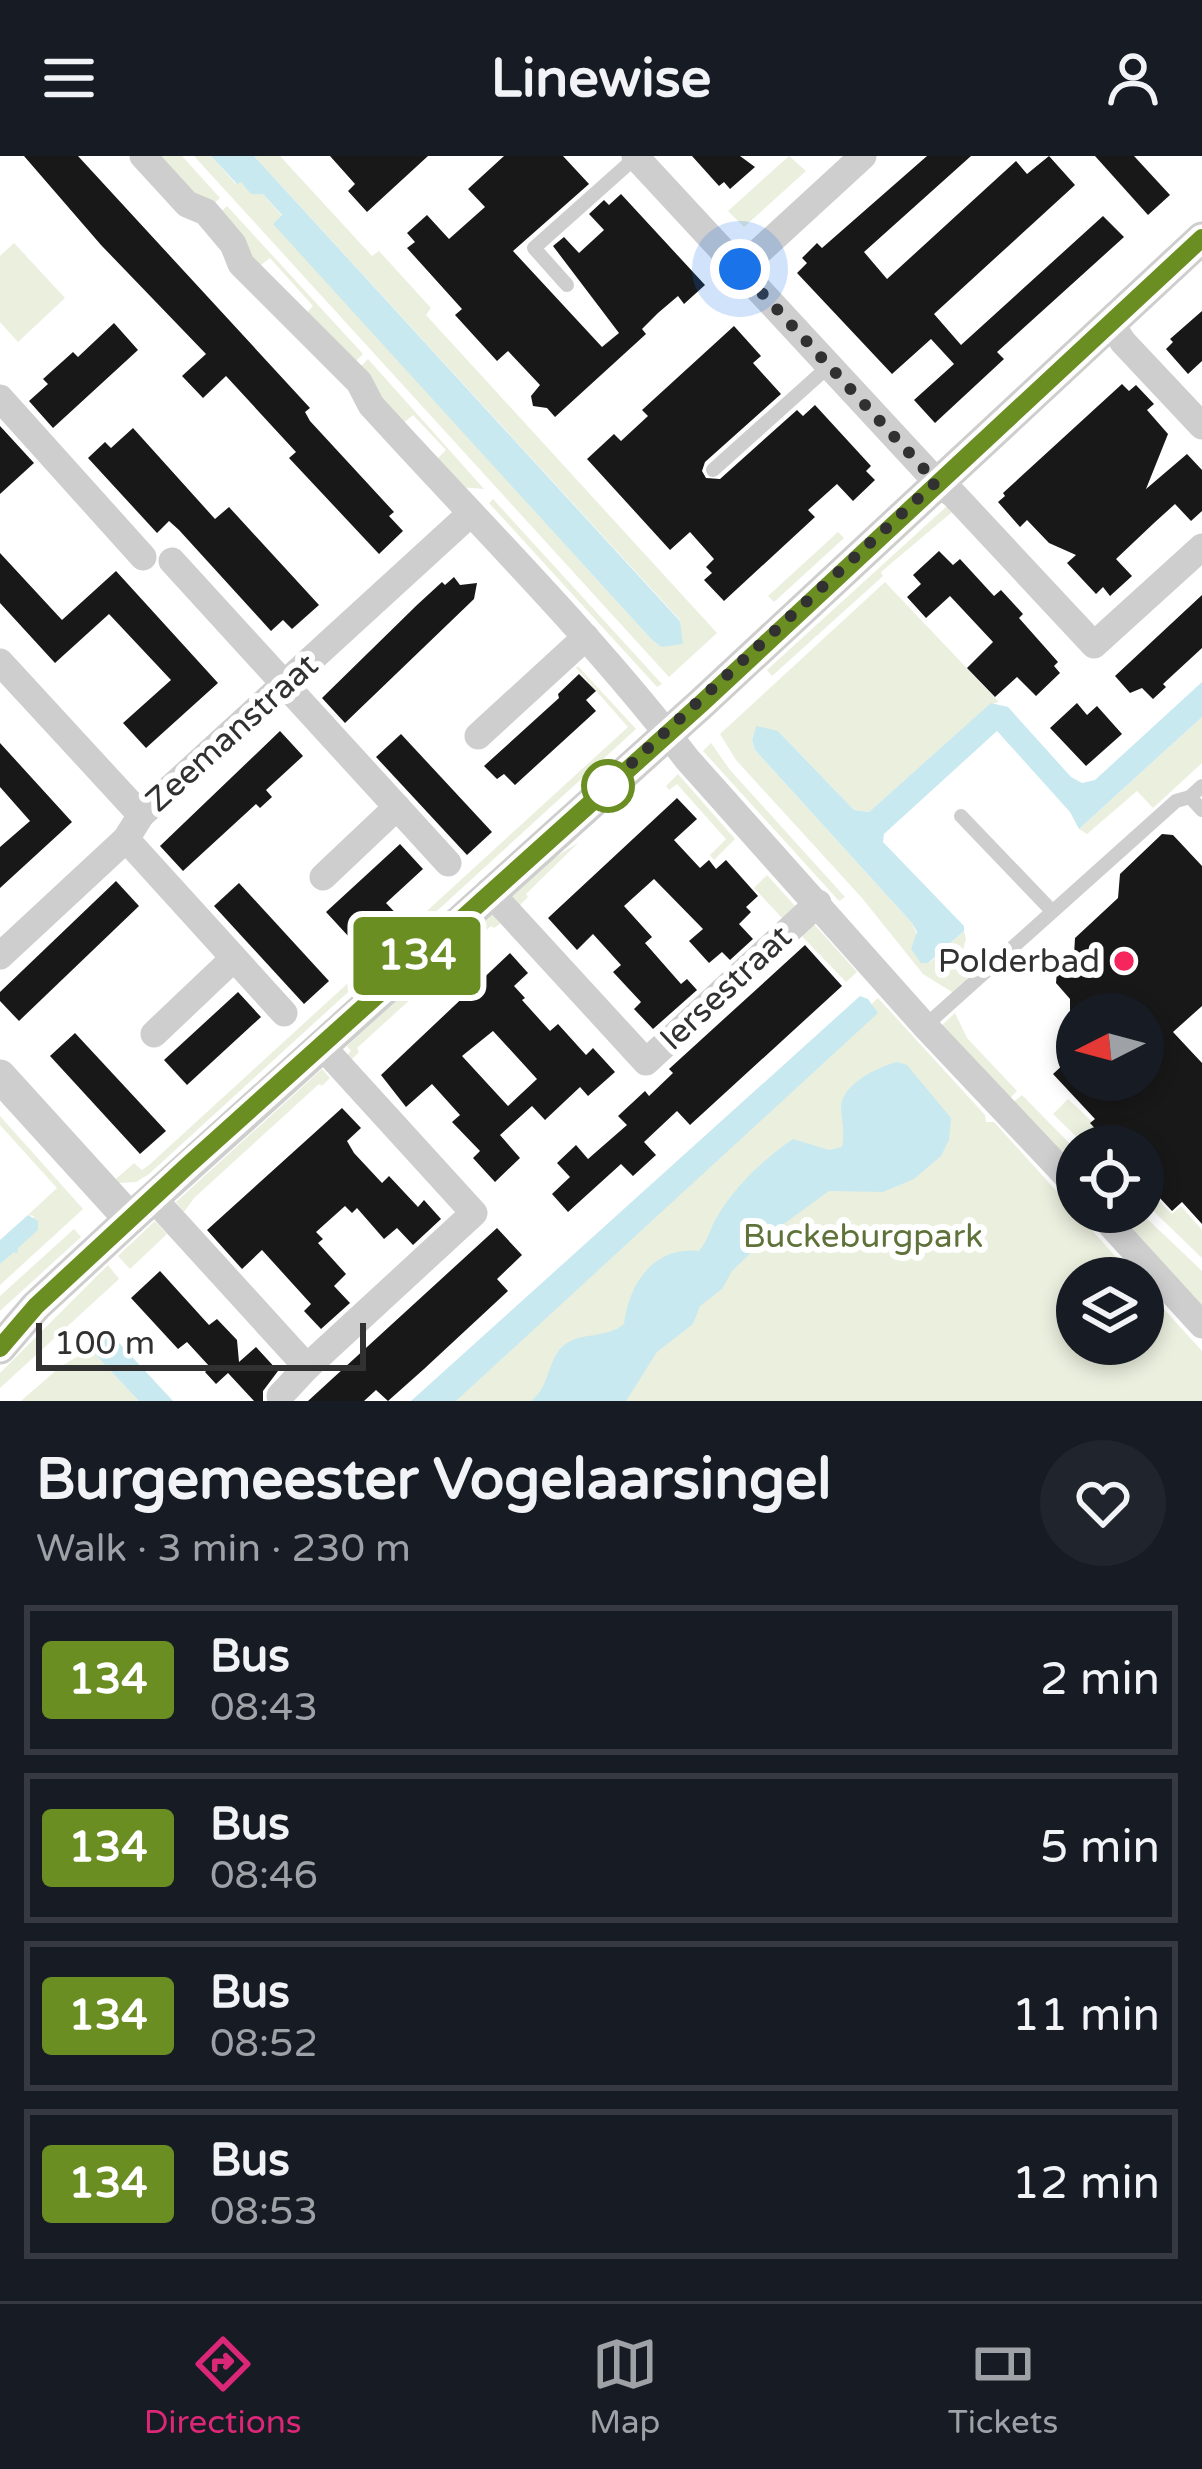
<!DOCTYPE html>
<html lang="en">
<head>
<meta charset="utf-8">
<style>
  :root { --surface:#171b24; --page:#20242c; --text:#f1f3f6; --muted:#9ea1a6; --line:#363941; --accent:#db2777 }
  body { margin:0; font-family:"Varela Round",sans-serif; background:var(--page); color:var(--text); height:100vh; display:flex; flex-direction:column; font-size:45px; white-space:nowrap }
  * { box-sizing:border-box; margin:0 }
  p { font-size:39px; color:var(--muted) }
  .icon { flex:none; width:66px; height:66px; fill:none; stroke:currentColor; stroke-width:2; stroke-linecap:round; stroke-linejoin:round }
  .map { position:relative; height:1245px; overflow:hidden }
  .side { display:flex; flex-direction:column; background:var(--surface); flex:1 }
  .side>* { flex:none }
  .badge { padding:0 24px; border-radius:9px; font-size:42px; line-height:78px }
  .needle { width:78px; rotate:264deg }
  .buttons { position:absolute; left:1056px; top:837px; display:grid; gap:24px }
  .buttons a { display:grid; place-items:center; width:108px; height:108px; border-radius:50%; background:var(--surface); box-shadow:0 6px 18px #0003; font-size:60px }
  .scale { position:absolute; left:36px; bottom:30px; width:330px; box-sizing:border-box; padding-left:12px; border:6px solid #313131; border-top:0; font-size:33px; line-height:42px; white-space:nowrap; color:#313131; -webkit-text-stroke:9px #fff; paint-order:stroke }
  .you { position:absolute; width:60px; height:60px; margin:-30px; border:9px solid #fff; border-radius:50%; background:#1a73e8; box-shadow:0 0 0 18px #1a73e833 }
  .map>.badge { position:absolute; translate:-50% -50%; box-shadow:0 0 0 6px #fff }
  .round { display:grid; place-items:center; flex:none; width:126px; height:126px; border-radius:63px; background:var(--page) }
  .overview { display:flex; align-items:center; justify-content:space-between; height:204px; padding:0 36px }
  h1 { font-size:57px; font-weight:700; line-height:90px }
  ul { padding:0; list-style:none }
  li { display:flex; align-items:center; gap:36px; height:150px; margin:0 24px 18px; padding:0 12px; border:6px solid var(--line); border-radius:0px }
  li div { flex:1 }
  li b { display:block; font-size:45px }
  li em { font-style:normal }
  li .badge { min-width:132px; font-weight:700; text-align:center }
  header { display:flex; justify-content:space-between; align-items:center; height:156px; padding:0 36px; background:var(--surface); font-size:54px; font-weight:700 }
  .dock { display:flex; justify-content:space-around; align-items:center; height:168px; border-top:3px solid var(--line); background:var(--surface); font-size:33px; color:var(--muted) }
  .dock a { display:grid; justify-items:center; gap:6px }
  .dock .on { color:var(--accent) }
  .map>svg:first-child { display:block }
</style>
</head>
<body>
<header><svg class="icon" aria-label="menu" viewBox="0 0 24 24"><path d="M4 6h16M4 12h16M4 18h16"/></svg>Linewise<svg class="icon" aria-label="person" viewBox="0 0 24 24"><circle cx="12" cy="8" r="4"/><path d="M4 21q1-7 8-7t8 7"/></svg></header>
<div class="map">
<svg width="1202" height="1245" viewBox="0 0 1202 1245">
  <rect width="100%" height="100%" fill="#fff"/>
  <g fill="#ebefde">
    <path d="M154,0H182L220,42L211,50L197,44Z"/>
    <path d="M194,0H211L236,28L240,25L263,38L282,60L274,68L652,484L661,491L680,484V464L254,0H280L372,100L379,95L431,152L426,159L717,477L669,521Z"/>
    <path d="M789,0L806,15L744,71L728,55Z"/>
    <path d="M227,50L363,198L353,208L302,162L313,150L270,102L257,112L218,58Z"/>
    <path d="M14,87L65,142L18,186L0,166V100Z"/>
    <path d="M368,203L484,333L459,331L434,306L446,294L413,259L401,269L358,213Z"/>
    <path d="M493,343L662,528L657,531L489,347Z"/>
    <path d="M947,350L952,356L881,416L883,420L772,520L767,514Z"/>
    <path d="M838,376L844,382L774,446L768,440Z"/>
    <path d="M885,426L999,546L991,548L869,656L854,654L778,575H755L752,586L755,594L912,767L929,807L964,775L966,783L963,794L973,817L952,836L923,818L862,742L736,604L720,578Z"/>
    <path d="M578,510L636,573L149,1018L136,1026L119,1027L116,1023L134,1007L142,1014L149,1009L628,571L576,512Z"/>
    <path d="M1202,561V607L1153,652L1137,635L1087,678L1079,673Z"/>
    <path d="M711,587L730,614L845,741L839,745L703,595Z"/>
    <path d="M678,618L735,683L714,704L710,699L726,683L677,628L669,634L666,630Z"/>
    <path d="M579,686L526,738L528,741L518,751L510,741L548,706Z"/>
    <path d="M767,719L796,751L783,763L754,732Z"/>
    <path d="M492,757L501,767L494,772L491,770L357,892L359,896L349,906L345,902L351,895L347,890Z"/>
    <path d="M813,767L857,816L846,826L798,776Z"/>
    <path d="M878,842L985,959L986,966H994L1135,1122H1077V1188H1143V1130L1202,1195V1245H444Z"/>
    <path d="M955,857L967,882L1017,935L1007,945L941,870Z"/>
    <path d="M322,913L330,922L322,930L319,928L194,1042L184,1056L176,1046Z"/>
    <path d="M1022,939L1077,995V1010L1065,997L1055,996L1010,949Z"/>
    <path d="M1068,943L1105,978L1109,990H1086L1053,958Z"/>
    <path d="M0,960L83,1053L0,1129V1108L17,1092L34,1060L28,1059L57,1032L0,969Z"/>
    <path d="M1143,1027L1172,1058L1181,1050L1202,1074V1102L1143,1045Z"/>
    <path d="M1108,1056H1140L1202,1115V1159Z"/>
    <path d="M155,1065L167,1078L130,1113L118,1100Z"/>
    <path d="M74,1073L81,1081L0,1155V1140Z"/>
    <path d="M108,1109L119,1123L0,1232V1217Z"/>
    <path d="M90,1193L139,1245H21L60,1211Z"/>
  </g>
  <g fill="#c9e9f0">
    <path d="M211,0H254L680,465L683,488L661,491L652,484L273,68L282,59L263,38H251L241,26L237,28Z"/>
    <path d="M1202,526V561L1079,673L1070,656L997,575L884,678L883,686L964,770V775L928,807H921L911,793L917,776L912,767L755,594L752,585L756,570L778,575L854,654L869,656L991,547L1008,551L1071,621L1082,627L1095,624Z"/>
    <path d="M860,840L868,843L878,857L456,1245H411Z"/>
    <path d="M897,906L907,909L951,962L949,984L941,1000L914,1023L883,1036L829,1035L770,1078L732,1115L722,1133L700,1150L693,1168L657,1196L626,1245H531C548,1233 547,1209 560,1193C577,1174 606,1184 624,1168C629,1127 654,1090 699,1095C708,1085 710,1072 717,1061C735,1030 764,1003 793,983L829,994L842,991C845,976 842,967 841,953C840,929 877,911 897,906Z"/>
    <path d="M28,1059L38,1065V1074L18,1092L17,1098L14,1096L0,1108V1084Z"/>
    <path d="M94,1175L109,1176L173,1245H139L90,1193Z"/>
  </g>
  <g fill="#181818" fill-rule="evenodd">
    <path d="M24,0H78L310,252L305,256L310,265L394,356L389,360L403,375L379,398L289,302L296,296L226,220L203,242L182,220L206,198L101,89Z"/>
    <path d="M330,0H428L367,56L348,35L355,28Z"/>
    <path d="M504,0H563L589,28L513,95L602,191L619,177L553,90L564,81L579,97L604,74L589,58L604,44L609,49L621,38L705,129L684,148L678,140L658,157L642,173L646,178L555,261L547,252L533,250L531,240L540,229L508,195L497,205L455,159L462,153L407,92L415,86L407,77L427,59L449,83L485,51L468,33Z"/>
    <path d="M692,0H740L755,11L730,33L724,26L719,30Z"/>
    <path d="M927,0H971L864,96L887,123L1016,5L1027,18L1049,0L1075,29L934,158L961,189L1103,60L1124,81L997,196L1004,203L935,267L914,244L954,208L931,183L892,218L797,117L807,107L802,102L817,87L822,92Z"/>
    <path d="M1095,0H1134L1170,39L1148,59Z"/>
    <path d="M1202,155V205L1188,218L1166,193L1173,186L1170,183Z"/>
    <path d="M114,167L138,194L53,272L29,245L48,228L43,223L73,196L78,201Z"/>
    <path d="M734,170L761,200L753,207L781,238L705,306L702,315L706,322L720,323L797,254L803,260L815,249L871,310L866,315L875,324L853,345L837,328L808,354L815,361L724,445L704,424L712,417L706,411L714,403L690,376L670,394L587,303L614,278L621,285L648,260L642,254Z"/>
    <path d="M1122,228L1129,235L1136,229L1154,248L1147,254L1168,278L1146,333L1187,298L1202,314V355L1191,365L1175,348L1154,367L1116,403L1132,420L1110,440L1103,431L1096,438L1067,407L1076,399L1049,387L1027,364L1020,371L998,346L1005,340L1003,337Z"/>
    <path d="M0,270L34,307L0,338Z"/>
    <path d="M133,272L215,363L229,351L319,449L292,473L283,464L271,475L179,374L169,365L157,377L88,302L105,286L111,292Z"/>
    <path d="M939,395L953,409L960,403L994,440L1001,434L1023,458L1019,462L1058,506L1054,510L1060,517L1036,540L1017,521L995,541L967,512L993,486L950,440L926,462L907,441L921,428L913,419Z"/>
    <path d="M0,397L62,464L116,415L218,527L146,592L123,567L171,524L109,458L55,507L0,447Z"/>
    <path d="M454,421L460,429L477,427L474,443L345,567L322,542L417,449L442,426L445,429Z"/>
    <path d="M1202,439V492L1163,528L1166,531L1153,543L1142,532L1130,537L1115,520Z"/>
    <path d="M579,518L596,535L586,544L596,555L515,629L504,618L497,623L484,610L559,542L558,538Z"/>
    <path d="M1077,547L1087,559L1097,550L1122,578L1086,610L1050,572Z"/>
    <path d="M280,575L303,600L266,634L272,641L260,652L256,648L183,715L160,690Z"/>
    <path d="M401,578L492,676L467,699L376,601Z"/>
    <path d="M0,587L72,666L0,732V691L30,665L0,631Z"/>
    <path d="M677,642L697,663L674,684L700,712L709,704L716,713L726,704L758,740L746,751L751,756L739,768L753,783L730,804L722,796L709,807L689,785L703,773L654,723L624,750L652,781L645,787L681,828L687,823L697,834L653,873L634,853L641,846L613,816L621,809L593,778L577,794L548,762Z"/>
    <path d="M1162,678L1173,679L1202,710V850L1173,876L1202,907V1068L1182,1046L1172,1055L1143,1024V990H1111L1090,967L1095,963L1053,918L1077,896V924H1143V858H1070V843L1056,827L1057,815L1074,799L1075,782L1118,742L1120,718Z"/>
    <path d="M400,688L423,713L386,747L409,771L397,782L374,758L349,781L326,756Z"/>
    <path d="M116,725L139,750L19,865L0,845V836Z"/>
    <path d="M239,727L329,825L304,848L214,750Z"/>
    <path d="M805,789L842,830L690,969L677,955L644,986L656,999L633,1020L621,1008L568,1056L552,1038L570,1021L557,1007L576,989L588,1003L627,969L618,960L645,935L649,940L673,917L669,913Z"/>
    <path d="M510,797L528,817L514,830L525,842L522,844L550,875L558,868L586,899L593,892L615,916L588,940L580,931L545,964L532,950L500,979L520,1002L495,1026L473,1002L480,995L452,966L460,959L432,928L406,951L381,919ZM493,875L537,923L508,950L462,900Z"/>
    <path d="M238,836L261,861L187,929L164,904Z"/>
    <path d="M75,877L166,975L140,998L50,900Z"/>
    <path d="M342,952L361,972L347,985L354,997L382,1027L389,1020L418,1051L424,1044L441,1063L413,1089L397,1072L384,1083L357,1052L352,1057L345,1050L316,1076L323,1083L318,1087L346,1118L334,1130L350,1147L321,1173L304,1155L311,1148L262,1094L242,1113L207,1074Z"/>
    <path d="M497,1072L522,1099L497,1123L508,1135L424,1213L388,1245L376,1234L364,1245H308Z"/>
    <path d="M160,1115L209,1169L217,1163L237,1184L239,1206L256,1191L278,1215L263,1235V1245H254L228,1217L216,1228L205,1216L210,1211L187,1186L178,1193L131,1142Z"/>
  </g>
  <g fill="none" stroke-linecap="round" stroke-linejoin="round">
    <g stroke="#cecece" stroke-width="14">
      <path d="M567,129L534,92L636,1"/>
      <path d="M713,314L829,210"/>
      <path d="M1190,641L1202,654"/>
      <path d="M961,660L1052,755"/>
      <path d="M925,870L1176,645L1190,641L1202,630"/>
    </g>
    <g stroke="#cecece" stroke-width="27">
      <path d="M143,0L187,48L206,56L233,88L241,108L359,226L371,249C477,366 591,478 687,603L925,870L1077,1031"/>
      <path d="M635,0L936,325L954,339L1094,489L1202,391"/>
      <path d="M740,113L863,0"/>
      <path d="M1110,166L1123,186L1202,270"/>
      <path d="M0,242L143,401"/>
      <path d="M172,405L448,707"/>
      <path d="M0,506L141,659"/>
      <path d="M478,580L586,481"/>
      <path d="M126,683L284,857"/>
      <path d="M323,721L397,651"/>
      <path d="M489,735L646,906L818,747"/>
      <path d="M0,800L126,683L141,659L470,358"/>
      <path d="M154,878L233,803"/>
      <path d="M153,1042L307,1211L474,1057L320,888"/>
      <path d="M1099,1056L1202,1169"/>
      <path d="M280,1240L307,1211"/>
    </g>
    <g stroke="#cecece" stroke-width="33">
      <path d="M0,920L130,1063"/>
      <path d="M0,1192L36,1150L130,1063L702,547L1202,82"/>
    </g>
  </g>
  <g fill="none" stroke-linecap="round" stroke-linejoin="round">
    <g stroke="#fff" stroke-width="27">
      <path id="line" d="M0,1192L36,1150L186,1011L702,547L1202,82"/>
    </g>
    <use href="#line" stroke="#6b8e23" stroke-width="18"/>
    <path stroke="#313131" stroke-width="12" stroke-dasharray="0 21.6" d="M608,630L596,640L936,326L740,113"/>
  </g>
  <circle fill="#fff" stroke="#6b8e23" stroke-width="6" cx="608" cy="630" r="24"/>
  <circle fill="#f7255e" stroke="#fff" stroke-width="4.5" cx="1124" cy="805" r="12"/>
  <g text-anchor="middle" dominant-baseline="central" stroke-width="12" stroke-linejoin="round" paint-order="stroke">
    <g font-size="33" fill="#313131" stroke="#fff">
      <text transform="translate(232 577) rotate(-42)">Zeemanstraat</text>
      <text transform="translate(726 832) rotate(-43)">Iersestraat</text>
    </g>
    <g font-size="33" fill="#313131" stroke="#fff" text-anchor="end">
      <text x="1100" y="805">Polderbad</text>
    </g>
    <g font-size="33" fill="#5f7239" stroke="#fff">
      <text x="863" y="1080">Buckeburgpark</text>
    </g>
  </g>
</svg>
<div class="buttons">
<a><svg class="needle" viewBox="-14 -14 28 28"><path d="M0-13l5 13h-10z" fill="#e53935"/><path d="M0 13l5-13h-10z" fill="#9ea1a6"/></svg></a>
<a><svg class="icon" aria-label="locate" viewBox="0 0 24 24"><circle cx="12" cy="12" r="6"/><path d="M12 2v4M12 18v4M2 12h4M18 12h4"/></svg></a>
<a><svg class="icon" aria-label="layers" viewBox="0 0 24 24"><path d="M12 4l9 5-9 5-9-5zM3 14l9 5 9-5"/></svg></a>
</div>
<div class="scale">100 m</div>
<div class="you" style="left:740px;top:113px"></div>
<b class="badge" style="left:417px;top:800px;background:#6b8e23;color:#fff">134</b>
</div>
<section class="side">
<div class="overview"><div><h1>Burgemeester Vogelaarsingel</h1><p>Walk · 3 min · 230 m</p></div><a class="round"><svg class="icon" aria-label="heart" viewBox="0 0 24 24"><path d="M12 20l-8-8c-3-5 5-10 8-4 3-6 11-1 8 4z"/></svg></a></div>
<ul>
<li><span class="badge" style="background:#6b8e23;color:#fff">134</span><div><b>Bus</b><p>08:43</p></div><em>2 min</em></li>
<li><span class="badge" style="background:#6b8e23;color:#fff">134</span><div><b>Bus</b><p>08:46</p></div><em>5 min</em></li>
<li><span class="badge" style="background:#6b8e23;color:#fff">134</span><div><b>Bus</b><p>08:52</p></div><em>11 min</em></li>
<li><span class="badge" style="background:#6b8e23;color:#fff">134</span><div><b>Bus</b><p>08:53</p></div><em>12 min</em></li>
</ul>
</section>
<nav class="dock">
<a class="on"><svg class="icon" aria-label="directions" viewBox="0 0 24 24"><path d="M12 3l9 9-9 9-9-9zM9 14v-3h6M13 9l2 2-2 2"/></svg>Directions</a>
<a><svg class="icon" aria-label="map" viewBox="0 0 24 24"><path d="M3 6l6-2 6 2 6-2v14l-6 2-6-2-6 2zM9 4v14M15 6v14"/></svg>Map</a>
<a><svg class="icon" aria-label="tickets" viewBox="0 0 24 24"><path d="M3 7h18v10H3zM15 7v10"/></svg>Tickets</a>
</nav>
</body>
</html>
